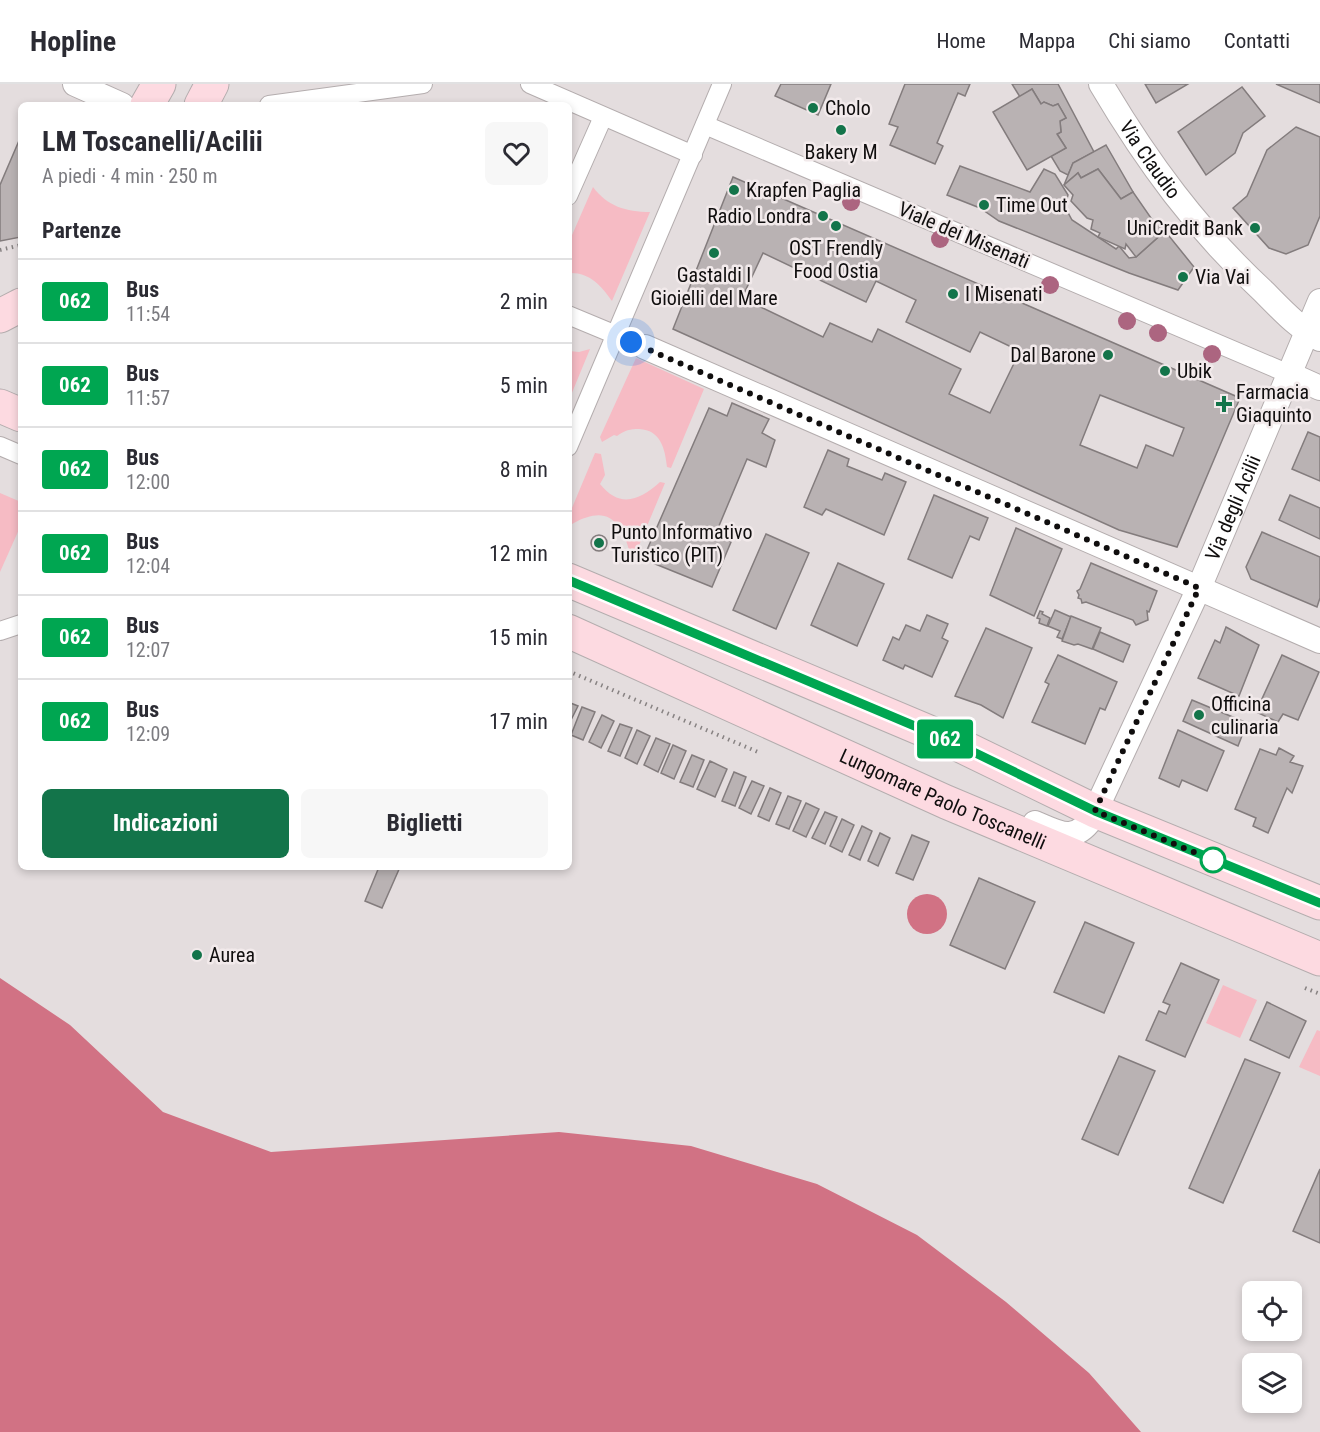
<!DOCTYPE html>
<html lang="it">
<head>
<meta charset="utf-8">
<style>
  :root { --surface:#fff; --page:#f7f7f7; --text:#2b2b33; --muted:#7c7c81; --line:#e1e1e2; --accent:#13744a }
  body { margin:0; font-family:"Roboto Condensed",sans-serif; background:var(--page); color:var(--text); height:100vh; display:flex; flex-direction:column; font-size:22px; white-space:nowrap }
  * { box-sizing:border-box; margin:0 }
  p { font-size:20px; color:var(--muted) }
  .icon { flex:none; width:33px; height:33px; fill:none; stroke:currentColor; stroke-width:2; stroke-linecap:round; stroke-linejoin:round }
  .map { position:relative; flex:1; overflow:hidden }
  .drawer { position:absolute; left:18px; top:18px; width:554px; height:768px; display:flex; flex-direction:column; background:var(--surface); border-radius:9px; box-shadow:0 3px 9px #0003 }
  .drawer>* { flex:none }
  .badge { padding:0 12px; border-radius:4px; font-size:21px; line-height:39px }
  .fabs { position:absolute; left:1242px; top:1197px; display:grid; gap:12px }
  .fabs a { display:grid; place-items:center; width:60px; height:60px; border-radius:9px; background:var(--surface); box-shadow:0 3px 9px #0003; font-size:30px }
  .you { position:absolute; width:30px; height:30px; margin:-15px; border:4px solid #fff; border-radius:50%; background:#1a73e8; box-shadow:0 0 0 9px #1a73e833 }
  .map>.badge { position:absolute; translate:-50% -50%; box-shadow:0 0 0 3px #fff }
  h2 { padding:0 24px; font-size:22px; line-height:54px }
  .round { display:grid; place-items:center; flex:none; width:63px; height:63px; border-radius:9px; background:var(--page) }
  .head { display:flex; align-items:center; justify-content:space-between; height:102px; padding:0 24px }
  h1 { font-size:28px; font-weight:700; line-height:45px }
  .button { display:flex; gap:12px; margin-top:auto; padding:12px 24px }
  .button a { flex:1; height:69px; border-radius:9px; background:var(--accent); color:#fff; font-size:24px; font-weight:700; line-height:69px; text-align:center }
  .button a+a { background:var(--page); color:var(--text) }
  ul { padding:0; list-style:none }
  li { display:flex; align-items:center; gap:18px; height:84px; padding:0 24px; border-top:2px solid var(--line) }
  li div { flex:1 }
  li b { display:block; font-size:22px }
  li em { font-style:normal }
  li .badge { min-width:66px; font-weight:700; text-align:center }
  header { display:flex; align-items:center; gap:36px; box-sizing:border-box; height:84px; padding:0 30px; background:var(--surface); border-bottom:2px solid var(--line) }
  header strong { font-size:28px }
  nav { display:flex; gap:33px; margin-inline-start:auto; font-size:21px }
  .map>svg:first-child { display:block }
</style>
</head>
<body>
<header>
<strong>Hopline</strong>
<nav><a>Home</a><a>Mappa</a><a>Chi siamo</a><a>Contatti</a></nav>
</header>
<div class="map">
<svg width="1320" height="1348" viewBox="0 0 1320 1348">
  <rect width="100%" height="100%" fill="#e4ddde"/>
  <g fill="#f6bbc4">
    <path d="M593,103C607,122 626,128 650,128L612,217C601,201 589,188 569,189V158Z"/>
    <path d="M590,265L569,316V267L579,268Z"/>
    <path d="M636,274L704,305L671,384L667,383C665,365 661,346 639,345C630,345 625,346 617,352L614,351L602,358L600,353Z"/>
    <path d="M595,369L601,370L605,391L600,400C620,425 640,416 660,398L665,399L635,471L630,469C621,436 607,420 572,440L569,438V431Z"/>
    <path d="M0,409L21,418V441L0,488Z"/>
    <path d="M1223,901L1257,916L1240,954L1206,939Z"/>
    <path d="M1317,946L1320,947V992L1299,983Z"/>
  </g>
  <g fill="#d17284">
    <circle cx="927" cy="830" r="20"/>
    <path d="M0,894L70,941L163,1028L271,1068L559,1048L691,1062L817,1100L917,1151L1006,1218L1089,1289L1141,1348H0Z"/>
  </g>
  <g fill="#b9b2b3" stroke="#837c7d" stroke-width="1.5" fill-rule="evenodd">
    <path d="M781,0H831L818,31L775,12Z"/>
    <path d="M905,0H970L965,12L958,9L937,59L943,62L935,80L890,61L898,43L889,40Z"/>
    <path d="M1012,0H1058L1094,68L1073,79L1068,91L1060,87L1051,72L1066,64L1057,50L1061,48L1060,37L1066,34L1058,20L1053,22L1044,18L1041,20L1032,5L1020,13Z"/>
    <path d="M1145,0H1188L1156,19Z"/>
    <path d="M1276,0H1320V19Z"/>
    <path d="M1242,3L1265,32L1243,49L1235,69L1206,91L1178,48Z"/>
    <path d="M1032,5L1041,20L1044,18L1053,22L1058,20L1066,34L1060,37L1061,48L1057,50L1066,64L1027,86L993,28Z"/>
    <path d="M1296,43L1320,53V132L1308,161L1286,170L1269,164L1233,124L1247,112L1267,66Z"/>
    <path d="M21,52V153L0,157V101Z"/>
    <path d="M1106,61L1133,108L1121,115L1098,85L1081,94L1078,89L1064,101L1073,79Z"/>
    <path d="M960,82L1030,108L1044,85L1055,90L1068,111L1065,123L1072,136L1116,165L1119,162L1129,174L1136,173L1165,147L1194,183L1178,206L1129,189L999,137L980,124L947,111Z"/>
    <path d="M1098,85L1121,115L1133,108L1153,137L1161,140L1165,147L1136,173L1126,160L1125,165L1098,153L1100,149L1091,145L1093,136L1087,134L1071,117L1073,111L1064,101L1078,89L1081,94Z"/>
    <path d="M733,93L1240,314L1177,463L1119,446L673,245ZM763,169L866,218L876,197L916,216L906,238L970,268L980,248L1020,267L990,329L949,310L961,285L878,245L872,258L830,239L823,253L742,214ZM1100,311L1184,344L1173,372L1146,361L1137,384L1080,361Z"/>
    <path d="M732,319L769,335L762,349L775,356L766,383L747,375L716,449L731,458L712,503L643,475L709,324L727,332Z"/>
    <path d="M1308,348L1320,353V397L1292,385Z"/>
    <path d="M828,366L849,375L847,382L882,396L885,389L906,398L884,451L826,425L822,431L804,423Z"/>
    <path d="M934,411L988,434L979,456L970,452L952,494L908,475Z"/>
    <path d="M1290,411L1320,424V455L1279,436Z"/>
    <path d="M1016,444L1062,465L1034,532L990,511Z"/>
    <path d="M1262,448L1320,473V514L1317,523L1251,495L1246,483Z"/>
    <path d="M766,450L809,469L776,545L733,526Z"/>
    <circle cx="599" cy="459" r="8"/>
    <path d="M838,479L884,500L857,562L811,541Z"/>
    <path d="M1091,479L1157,507L1149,528L1147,527L1148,536L1136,541L1133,536L1086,518L1082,519L1081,515L1078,514L1079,511L1077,507L1080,505Z"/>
    <path d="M1055,526L1071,533L1062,555L1057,553L1060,547L1048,542Z"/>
    <path d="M1040,527L1043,528L1042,530L1050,534L1047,542L1039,539L1040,535L1037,534Z"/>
    <path d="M927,531L948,540L942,554L948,557L932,593L905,581L903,585L883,576L893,553L899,556L906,541L920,547Z"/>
    <path d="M1071,532L1101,544L1092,565L1078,560L1074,561L1062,557Z"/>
    <path d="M1226,543L1259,561L1239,612L1198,594L1215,556L1220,559Z"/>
    <path d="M986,544L1032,564L1003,634L981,621L955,612Z"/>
    <path d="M1100,548L1130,561L1123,578L1093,565Z"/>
    <path d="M1058,571L1117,598L1105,626L1100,624L1085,660L1032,638L1049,600L1045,598Z"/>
    <path d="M1282,571L1319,588L1298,636L1283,630L1278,638L1256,628Z"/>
    <path d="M1192,616L1247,639L1238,662L1183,637Z"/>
    <path d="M568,618L578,622L568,642Z"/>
    <path d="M582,623L595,628L583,656L571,651Z"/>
    <path d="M602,631L614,637L601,664L589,658Z"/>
    <path d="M620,640L632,644L620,672L608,667Z"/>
    <path d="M637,646L650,652L637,680L625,674Z"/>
    <path d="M1178,646L1224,667L1207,707L1182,696L1179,703L1159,694Z"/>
    <path d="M656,654L670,660L658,688L644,681Z"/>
    <path d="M673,661L686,667L674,695L661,689Z"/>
    <path d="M1279,664L1294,672L1290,678L1303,682L1292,709L1287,704L1268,749L1253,742L1256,734L1235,725L1260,665L1276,671Z"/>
    <path d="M692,671L704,676L693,703L680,698Z"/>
    <path d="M710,677L727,685L715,713L697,705Z"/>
    <path d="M734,688L746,693L735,722L722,717Z"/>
    <path d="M752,697L764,702L751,730L739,724Z"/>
    <path d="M770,704L781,709L769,737L758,732Z"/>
    <path d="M788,712L801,717L789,745L776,740Z"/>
    <path d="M806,719L819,725L806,753L793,747Z"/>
    <path d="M825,728L837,733L825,760L812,754Z"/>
    <path d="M842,735L854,741L842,768L830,762Z"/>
    <path d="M862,742L872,747L860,776L849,771Z"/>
    <path d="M880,749L890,754L878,782L868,777Z"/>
    <path d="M912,751L929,758L913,796L896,789Z"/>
    <path d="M379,783H400L382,824L365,817Z"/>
    <path d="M979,794L1035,818L1005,885L950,861Z"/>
    <path d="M1085,838L1134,859L1104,929L1054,908Z"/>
    <path d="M1181,879L1219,896L1185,973L1146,956L1159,927L1166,930L1170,921L1163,918Z"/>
    <path d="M1267,918L1306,937L1289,974L1250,956Z"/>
    <path d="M1119,972L1155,987L1118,1071L1082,1055Z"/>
    <path d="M1245,975L1280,989L1223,1119L1189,1104Z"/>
    <path d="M1320,1085V1159L1293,1147Z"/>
  </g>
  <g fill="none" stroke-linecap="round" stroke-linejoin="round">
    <g stroke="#b4adae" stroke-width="20">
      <g id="pedestrian">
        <path d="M530,0L693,71"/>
        <path d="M269,21L423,0"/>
        <path d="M705,41L1289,290"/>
        <path d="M568,112L603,33"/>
        <path d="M568,231L645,263"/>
        <path d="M0,362L21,371"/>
        <path d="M568,363L722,0"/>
        <path d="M0,547L21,540"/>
      </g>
    </g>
    <g stroke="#b4adae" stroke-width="26">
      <g id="minor">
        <path d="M75,0L122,21"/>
        <path id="s1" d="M1101,0C1147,78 1197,146 1264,208C1281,225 1298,244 1320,255"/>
        <path d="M645,263L1320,557"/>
        <path d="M1289,290L1320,304"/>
        <path id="s2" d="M1035,739C1059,749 1074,760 1092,734L1199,504L1320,217"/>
      </g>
    </g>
    <g stroke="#b4adae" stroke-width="35">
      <g id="secondary">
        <path d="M147,21L159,0"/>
        <path d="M201,21L212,0"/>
        <path d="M0,232L21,221"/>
        <path d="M0,322L21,331"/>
        <path d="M568,496L955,659L1095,727L1320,819"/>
        <path id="s3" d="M568,547L946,718L1320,875"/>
      </g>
    </g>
    <g stroke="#878282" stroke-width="4" stroke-dasharray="1.5 4.5" stroke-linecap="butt">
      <path d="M0,166L21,161"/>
      <path d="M568,587L758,668"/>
      <path d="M20,646H21"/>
      <path d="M1305,904L1320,910"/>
    </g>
    <use href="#pedestrian" stroke="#fff" stroke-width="18"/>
    <use href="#minor" stroke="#fff" stroke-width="24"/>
    <use href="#secondary" stroke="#fddae1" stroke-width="33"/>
  </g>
  <g fill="#ac6580">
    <circle cx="851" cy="118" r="9"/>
    <circle cx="940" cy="155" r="9"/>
    <circle cx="1050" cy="201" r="9"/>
    <circle cx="1127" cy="237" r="9"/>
    <circle cx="1158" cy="249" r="9"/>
    <circle cx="1212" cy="270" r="9"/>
  </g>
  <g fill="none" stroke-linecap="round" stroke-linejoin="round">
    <g stroke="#fff" stroke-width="14">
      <path id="line" d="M568,496L955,659L1095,727L1320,819"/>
    </g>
    <use href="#line" stroke="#00a651" stroke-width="9"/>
    <path stroke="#100e0e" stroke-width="6" stroke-dasharray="0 10.8" d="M631,258L1199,504L1095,727L1220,779L1213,776"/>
  </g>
  <g fill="#13744a" stroke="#f2eaeb" stroke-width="2">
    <circle cx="813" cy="24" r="6"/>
    <circle cx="841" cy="46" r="6"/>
    <circle cx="734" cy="106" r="6"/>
    <circle cx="984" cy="121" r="6"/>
    <circle cx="823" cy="132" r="6"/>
    <circle cx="836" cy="142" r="6"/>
    <circle cx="1255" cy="144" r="6"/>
    <circle cx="714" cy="169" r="6"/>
    <circle cx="1183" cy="193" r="6"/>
    <circle cx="953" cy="210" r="6"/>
    <circle cx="1108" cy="271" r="6"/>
    <circle cx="1165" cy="287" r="6"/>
    <path d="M1221 311h6v6h6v6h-6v6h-6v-6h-6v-6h6z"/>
    <circle cx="599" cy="459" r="6"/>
    <circle cx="1199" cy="631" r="6"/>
    <circle cx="197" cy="871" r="6"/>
  </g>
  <circle fill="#fff" stroke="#00a651" stroke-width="3" cx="1213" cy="776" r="12"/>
  <g text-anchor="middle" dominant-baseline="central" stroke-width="5" stroke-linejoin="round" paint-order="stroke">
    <g font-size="20" fill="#100e0e" stroke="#f2eaeb" text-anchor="start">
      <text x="825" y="24">Cholo</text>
      <text x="841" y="68" text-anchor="middle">Bakery M</text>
      <text x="746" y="106">Krapfen Paglia</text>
      <text x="996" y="121">Time Out</text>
      <text x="811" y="132" text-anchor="end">Radio Londra</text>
      <text x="1243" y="144" text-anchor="end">UniCredit Bank</text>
      <text x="836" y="164" text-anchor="middle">OST Frendly<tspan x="836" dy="23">Food Ostia</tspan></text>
      <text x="714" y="191" text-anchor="middle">Gastaldi I<tspan x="714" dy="23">Gioielli del Mare</tspan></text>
      <text x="1195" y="193">Via Vai</text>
      <text x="965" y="210">I Misenati</text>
      <text x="1096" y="271" text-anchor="end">Dal Barone</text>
      <text x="1177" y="287">Ubik</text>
      <text x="1236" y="308">Farmacia<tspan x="1236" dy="23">Giaquinto</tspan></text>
      <text x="611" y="448">Punto Informativo<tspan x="611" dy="23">Turistico (PIT)</tspan></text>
      <text x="1211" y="620">Officina<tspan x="1211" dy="23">culinaria</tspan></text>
      <text x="209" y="871">Aurea</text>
    </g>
    <g font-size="20" fill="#100e0e" stroke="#f2eaeb">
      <text stroke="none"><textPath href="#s1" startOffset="90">Via Claudio</textPath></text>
      <text transform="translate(964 151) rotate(23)">Viale dei Misenati</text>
      <text stroke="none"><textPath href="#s2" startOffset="406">Via degli Acilii</textPath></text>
      <text stroke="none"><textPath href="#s3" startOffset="411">Lungomare Paolo Toscanelli</textPath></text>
    </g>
  </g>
</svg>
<div class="fabs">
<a><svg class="icon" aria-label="locate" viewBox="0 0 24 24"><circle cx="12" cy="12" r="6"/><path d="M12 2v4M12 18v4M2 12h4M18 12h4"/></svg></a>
<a><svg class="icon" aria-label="layers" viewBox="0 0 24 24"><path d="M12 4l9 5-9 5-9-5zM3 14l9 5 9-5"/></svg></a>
</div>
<div class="you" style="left:631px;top:258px"></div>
<b class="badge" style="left:945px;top:655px;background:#00a651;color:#fff">062</b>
<section class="drawer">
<div class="head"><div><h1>LM Toscanelli/Acilii</h1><p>A piedi · 4 min · 250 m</p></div><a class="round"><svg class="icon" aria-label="heart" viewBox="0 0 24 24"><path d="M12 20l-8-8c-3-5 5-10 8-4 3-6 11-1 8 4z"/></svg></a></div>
<h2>Partenze</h2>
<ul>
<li><span class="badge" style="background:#00a651;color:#fff">062</span><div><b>Bus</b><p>11:54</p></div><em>2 min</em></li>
<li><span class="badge" style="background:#00a651;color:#fff">062</span><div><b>Bus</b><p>11:57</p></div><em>5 min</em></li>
<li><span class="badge" style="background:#00a651;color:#fff">062</span><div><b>Bus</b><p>12:00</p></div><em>8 min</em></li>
<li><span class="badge" style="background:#00a651;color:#fff">062</span><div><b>Bus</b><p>12:04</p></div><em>12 min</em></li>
<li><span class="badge" style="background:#00a651;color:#fff">062</span><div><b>Bus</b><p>12:07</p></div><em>15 min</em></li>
<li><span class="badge" style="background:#00a651;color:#fff">062</span><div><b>Bus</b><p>12:09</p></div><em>17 min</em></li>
</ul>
<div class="button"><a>Indicazioni</a><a>Biglietti</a></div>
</section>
</div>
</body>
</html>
